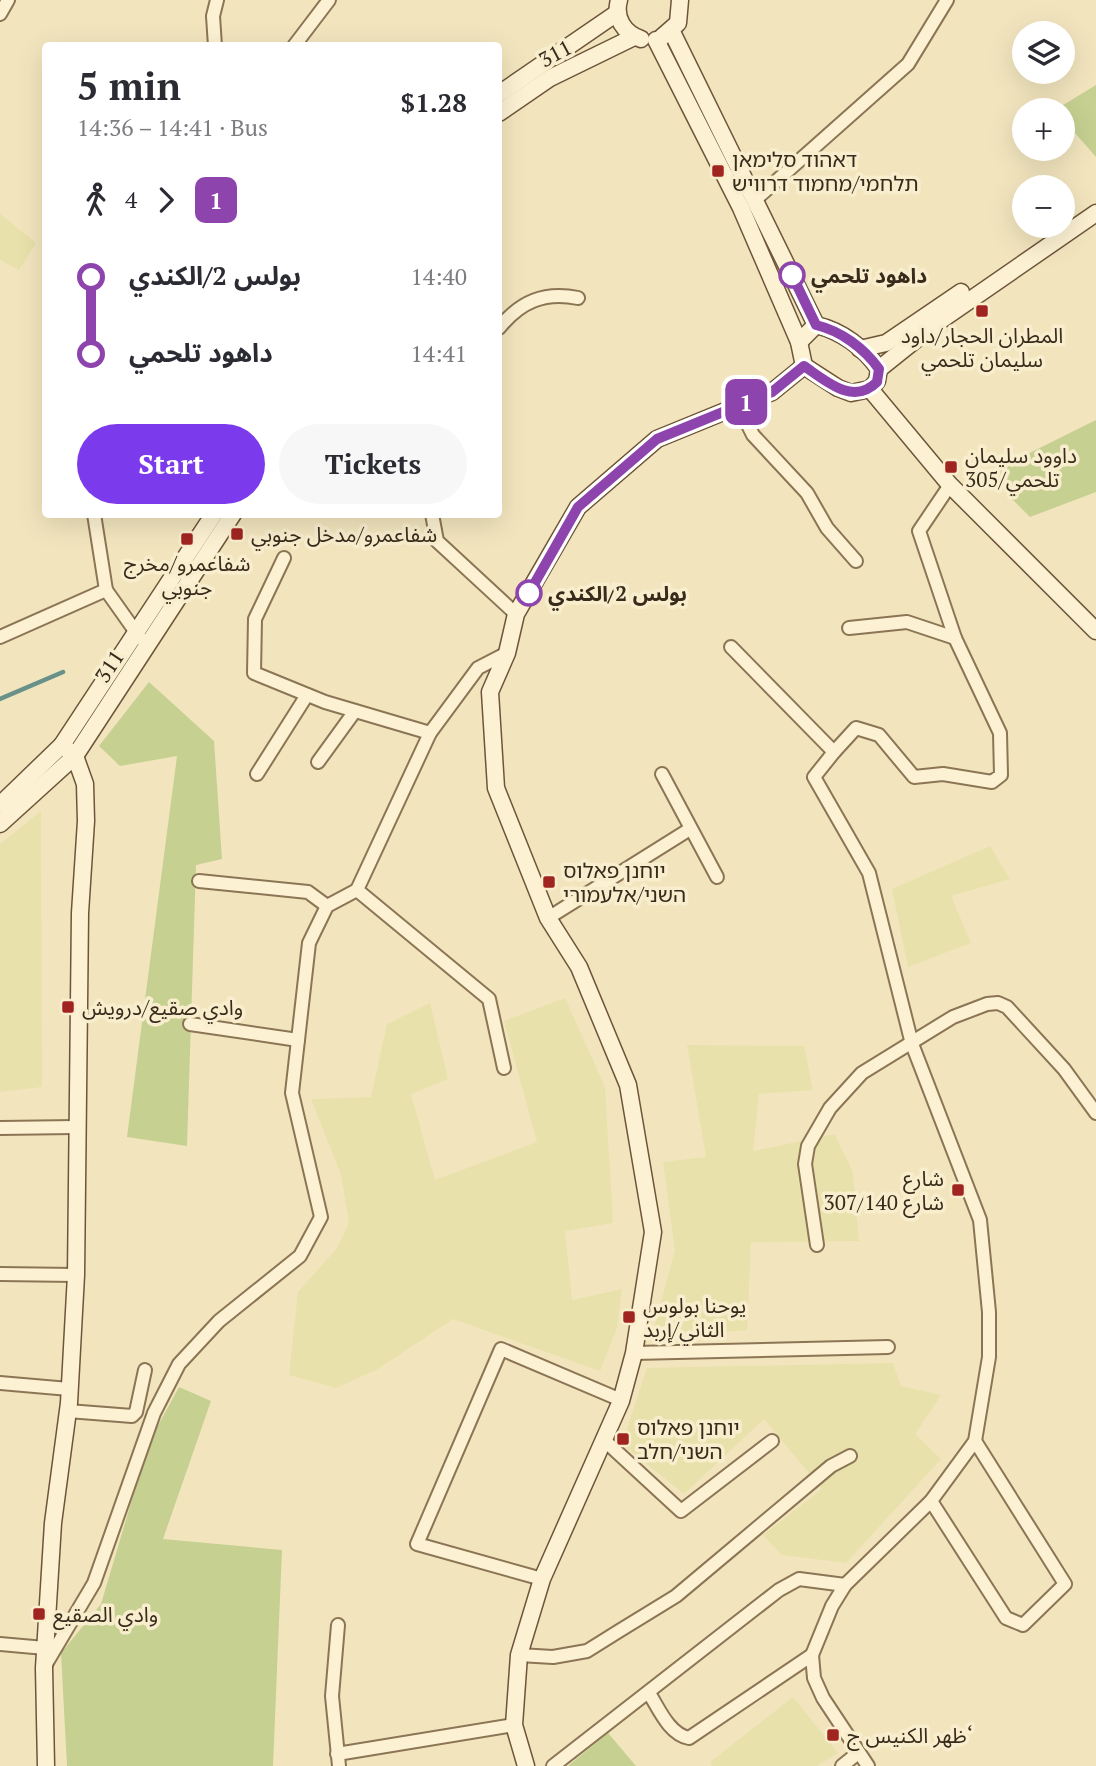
<!DOCTYPE html>
<html lang="en">
<head>
<meta charset="utf-8">
<style>
  :root { --surface:#fff; --page:#f7f7f7; --text:#2b2b33; --muted:#7c7c81; --accent:#7c3aed }
  body { margin:0; font-family:"PT Serif","Noto Sans Arabic","Noto Sans Hebrew",serif; background:var(--page); color:var(--text); height:100vh; display:flex; flex-direction:column; font-size:26px; white-space:nowrap }
  * { box-sizing:border-box; margin:0 }
  p { font-size:23px; color:var(--muted) }
  .icon { flex:none; width:38px; height:38px; fill:none; stroke:currentColor; stroke-width:2; stroke-linecap:round; stroke-linejoin:round }
  .map { position:relative; flex:1; overflow:hidden }
  .details { position:absolute; left:42px; top:42px; width:460px; height:476px; display:flex; flex-direction:column; background:var(--surface); border-radius:7px; box-shadow:0 7px 28px #0002 }
  .details>* { flex:none }
  .badge { padding:0 14px; border-radius:10px; font-size:24px; line-height:46px }
  .fabs { position:absolute; left:1012px; top:21px; display:grid; gap:14px }
  .fabs a { display:grid; place-items:center; width:63px; height:63px; border-radius:50%; background:var(--surface); box-shadow:0 7px 28px #0002; font-size:35px }
  .map>.badge { position:absolute; translate:-50% -50%; box-shadow:0 0 0 4px #fff }
  .legs { display:flex; align-items:center; gap:10px; height:77px; padding:0 35px; font-size:23px }
  .legs p { margin-inline-start:auto }
  .overview { display:flex; align-items:center; justify-content:space-between; height:119px; padding:0 35px }
  h1 { font-size:38px; font-weight:700; line-height:52px }
  .cta { display:flex; gap:14px; margin-top:auto; padding:14px 35px }
  .cta a { flex:1; height:80px; border-radius:42px; background:var(--accent); color:#fff; font-size:28px; font-weight:700; line-height:80px; text-align:center }
  .cta a+a { background:var(--page); color:var(--text) }
  ul { padding:0 35px; list-style:none }
  li { display:flex; align-items:center; gap:24px; height:77px; font-size:26px }
  li i { display:grid; place-items:center; width:10px; height:100%; margin:0 9px; background:currentColor }
  li i::after { content:''; width:18px; height:18px; margin:-9px; border:5px solid; border-radius:50%; background:var(--surface) }
  li p { margin-inline-start:auto }
  li:first-child i { background:linear-gradient(#0000 50%,currentColor 0) }
  li:last-child i { background:linear-gradient(currentColor 50%,#0000 0) }
  .map>svg:first-child { display:block }
</style>
</head>
<body>
<div class="map">
<svg width="1096" height="1766" viewBox="0 0 1096 1766">
  <rect width="100%" height="100%" fill="#f2e5be"/>
  <g fill="#e8e1ab">
    <path d="M0,214L36,243L19,270L0,260Z"/>
    <path d="M41,811L42,1087L0,1092V844Z"/>
    <path d="M990,846L1010,879L951,896L971,943L908,967L892,889Z"/>
    <path d="M565,998L605,1087L613,1223L565,1231L572,1300L622,1289L617,1328L600,1371L453,1319L378,1369L336,1388L289,1375L298,1292L337,1248L349,1222L341,1175L311,1099L371,1097L387,1024L430,1003L448,1079L411,1094L435,1180L537,1142L504,1021Z"/>
    <path d="M687,1045L804,1046L813,1090L759,1094L753,1151L835,1134L853,1173L859,1241L751,1242L747,1330L651,1339L675,1250L663,1162L706,1157Z"/>
    <path d="M893,1363L901,1386L941,1395L915,1434L941,1459L846,1563L782,1555L763,1535L822,1489L764,1419L684,1494L622,1444L647,1368Z"/>
    <path d="M793,1697L838,1753L817,1766H712L710,1762Z"/>
  </g>
  <g fill="#c6d091">
    <path d="M1096,85V157L1062,118V110H1055Z"/>
    <path d="M1096,420V492L1030,517L987,474Z"/>
    <path d="M149,682L214,741L222,859L196,865L187,1146L127,1137L177,756L120,766L99,746Z"/>
    <path d="M179,1387L211,1401L163,1539L282,1550L273,1766H67L61,1653L101,1604L149,1442Z"/>
    <path d="M608,1733L636,1766H568Z"/>
  </g>
  <g fill="none" stroke-linecap="round" stroke-linejoin="round">
    <path stroke="#689189" stroke-width="4.5" d="M0,699L63,672"/>
    <g stroke="#8b7555" stroke-width="16">
      <g id="street">
        <path d="M0,14L8,0"/>
        <path d="M215,46L213,16L217,0"/>
        <path d="M294,46L329,0"/>
        <path d="M756,199L908,64L947,0"/>
        <path d="M499,328C520,302 544,291 578,298"/>
        <path d="M744,403L748,425L753,435L807,493L827,528L856,561"/>
        <path d="M94,514L106,590L140,638"/>
        <path d="M432,514L437,541L516,614"/>
        <path d="M284,558L255,619L254,673L325,702L430,733"/>
        <path d="M849,628L907,622L955,638"/>
        <path d="M0,637L106,590"/>
        <path d="M731,647L834,752L814,777L869,873L912,1044L980,1220L989,1312V1357L975,1441L931,1501L845,1585L832,1606L812,1655L814,1678L823,1698L868,1766"/>
        <path d="M834,752L856,728L879,735L914,777L943,774L992,782L1001,775L1000,733L955,638L919,531L950,485"/>
        <path d="M318,762L355,711"/>
        <path d="M257,774L307,695"/>
        <path d="M662,774L717,877"/>
        <path d="M199,881L308,892L327,906"/>
        <path d="M548,918L690,829"/>
        <path d="M190,1024L298,1040"/>
        <path d="M504,1068L489,999L357,890L430,733L478,668L507,653"/>
        <path d="M0,1128L75,1127"/>
        <path d="M817,1245L805,1164L808,1146L830,1108L862,1073L953,1017L987,1004L998,1003L1007,1007L1064,1069L1096,1113"/>
        <path d="M0,1274L76,1275"/>
        <path d="M634,1353L888,1347"/>
        <path d="M0,1383L69,1389"/>
        <path d="M68,1411L132,1416L136,1412L145,1370"/>
        <path d="M604,1440L681,1511L772,1441"/>
        <path d="M931,1501L1006,1618L1023,1625L1065,1584L975,1441"/>
        <path d="M542,1579L417,1544L501,1349L621,1400"/>
        <path d="M338,1625L332,1696L339,1766"/>
        <path d="M0,1644L45,1648"/>
        <path d="M519,1655L553,1657L587,1651L619,1631L676,1596L831,1466L850,1456"/>
        <path d="M46,1664L94,1583L154,1413L179,1364L219,1321L300,1256L321,1217L292,1093L309,943L327,906L357,890"/>
        <path d="M649,1693C659,1709 669,1734 689,1738L812,1655"/>
        <path d="M337,1754L514,1725"/>
        <path d="M553,1766L779,1590L799,1579L845,1585"/>
        <path d="M842,1766L858,1753"/>
      </g>
    </g>
    <g stroke="#6d5539" stroke-width="19">
      <g id="secondary">
        <path d="M619,0C614,18 624,33 641,39"/>
        <path d="M672,32L816,325"/>
        <path d="M662,37L678,23L680,0"/>
        <path d="M656,40L741,208L799,342L804,366L838,388L851,393L870,389L877,381L879,369L934,325L1096,213"/>
        <path d="M499,94L617,13"/>
        <path d="M499,113L550,78L634,37"/>
        <path d="M799,342L816,325C842,331 864,348 879,369"/>
        <path d="M860,349L886,343L961,292"/>
        <path d="M870,389L950,485L1096,631"/>
        <path d="M0,805L62,745L214,514"/>
        <path d="M0,824L75,756L233,514"/>
        <path d="M46,1766L44,1668L53,1523L69,1403L76,1275L80,913L86,821L85,784L75,756L62,745"/>
        <path d="M526,1766L514,1725L519,1655L542,1579L621,1401L634,1353L653,1232L628,1085L579,967L548,918L496,788L490,692L507,653L516,614L578,507L657,439L772,392L804,366"/>
      </g>
    </g>
    <use href="#street" stroke="#fcf1d2" stroke-width="12"/>
    <use href="#secondary" stroke="#fcf1d2" stroke-width="16"/>
  </g>
  <g fill="none" stroke-linecap="round" stroke-linejoin="round">
    <g stroke="#fff" stroke-width="16">
      <path id="line-1" d="M529,593L578,507L657,439L772,392L804,366C826,381 853,406 877,382L879,369C864,348 841,331 816,325L792,275"/>
    </g>
    <use href="#line-1" stroke="#8e44ad" stroke-width="10"/>
  </g>
  <g fill="#a02520" stroke="#f8eece" stroke-width="2.5">
    <rect x="711" y="164" width="14" height="14" rx="3.5"/>
    <rect x="975" y="304" width="14" height="14" rx="3.5"/>
    <rect x="944" y="460" width="14" height="14" rx="3.5"/>
    <rect x="230" y="527" width="14" height="14" rx="3.5"/>
    <rect x="180" y="532" width="14" height="14" rx="3.5"/>
    <rect x="542" y="875" width="14" height="14" rx="3.5"/>
    <rect x="61" y="1000" width="14" height="14" rx="3.5"/>
    <rect x="951" y="1183" width="14" height="14" rx="3.5"/>
    <rect x="622" y="1310" width="14" height="14" rx="3.5"/>
    <rect x="616" y="1432" width="14" height="14" rx="3.5"/>
    <rect x="32" y="1607" width="14" height="14" rx="3.5"/>
    <rect x="826" y="1728" width="14" height="14" rx="3.5"/>
  </g>
  <g fill="#fff" stroke="#8e44ad" stroke-width="3.5">
    <circle cx="792" cy="275" r="12"/>
    <circle cx="529" cy="593" r="12"/>
  </g>
  <g text-anchor="middle" dominant-baseline="central" stroke-width="7" stroke-linejoin="round" paint-order="stroke">
    <g font-size="21" fill="#392b1b" stroke="#f8eece">
      <text transform="translate(555 53) rotate(-28)">311</text>
      <text transform="translate(109 666) rotate(-56)">311</text>
    </g>
    <g font-size="21" fill="#392b1b" stroke="#f8eece" text-anchor="start">
      <text x="732" y="159">דאהוד סלימאן<tspan x="732" dy="24">תלחמי/מחמוד דרוויש</tspan></text>
      <text x="982" y="335" text-anchor="middle">المطران الحجار/داود<tspan x="982" dy="24">سليمان تلحمي</tspan></text>
      <text x="965" y="455">داوود سليمان<tspan x="965" dy="24">تلحمي/305</tspan></text>
      <text x="251" y="534">شفاعمرو/مدخل جنوبي</text>
      <text x="187" y="563" text-anchor="middle">شفاعمرو/مخرج<tspan x="187" dy="24">جنوبي</tspan></text>
      <text x="563" y="870">יוחנן פאלוס<tspan x="563" dy="24">השני/אלעמורי</tspan></text>
      <text x="82" y="1007">وادي صقيع/درويش</text>
      <text x="944" y="1178" text-anchor="end">شارع<tspan x="944" dy="24">307/شارع 140</tspan></text>
      <text x="643" y="1305">يوحنا بولوس<tspan x="643" dy="24">الثاني/إربد</tspan></text>
      <text x="637" y="1427">יוחנן פאלוס<tspan x="637" dy="24">השני/חלב</tspan></text>
      <text x="53" y="1614">وادي الصقيع</text>
      <text x="847" y="1735">ظهر الكنيس ج‘</text>
    </g>
    <g font-size="21" font-weight="bold" fill="#392b1b" stroke="#f8eece" text-anchor="start">
      <text x="811" y="275">داهود تلحمي</text>
      <text x="548" y="593">بولس 2/الكندي</text>
    </g>
  </g>
</svg>
<div class="fabs">
<a><svg class="icon" aria-label="layers" viewBox="0 0 24 24"><path d="M12 4l9 5-9 5-9-5zM3 14l9 5 9-5"/></svg></a>
<a>+</a>
<a>−</a>
</div>
<b class="badge" style="left:746px;top:402px;background:#8e44ad;color:#fff">1</b>
<section class="details">
<div class="overview"><div><h1>5 min</h1><p>14:36 – 14:41 · Bus</p></div><b>$1.28</b></div>
<div class="legs"><svg class="icon" aria-label="walk" viewBox="0 0 24 24"><circle cx="13" cy="4" r="2"/><path d="M13 8l-2 6 4 7M11 14l-3 7M7 12l3-4h3l4 4"/></svg>4<svg class="icon" aria-label="forward" viewBox="0 0 24 24"><path d="M9 5l7 7-7 7"/></svg><b class="badge" style="background:#8e44ad;color:#fff">1</b></div>
<ul>
<li><i style="color:#8e44ad"></i><b>بولس 2/الكندي</b><p>14:40</p></li>
<li><i style="color:#8e44ad"></i><b>داهود تلحمي</b><p>14:41</p></li>
</ul>
<div class="cta"><a>Start</a><a>Tickets</a></div>
</section>
</div>
</body>
</html>
